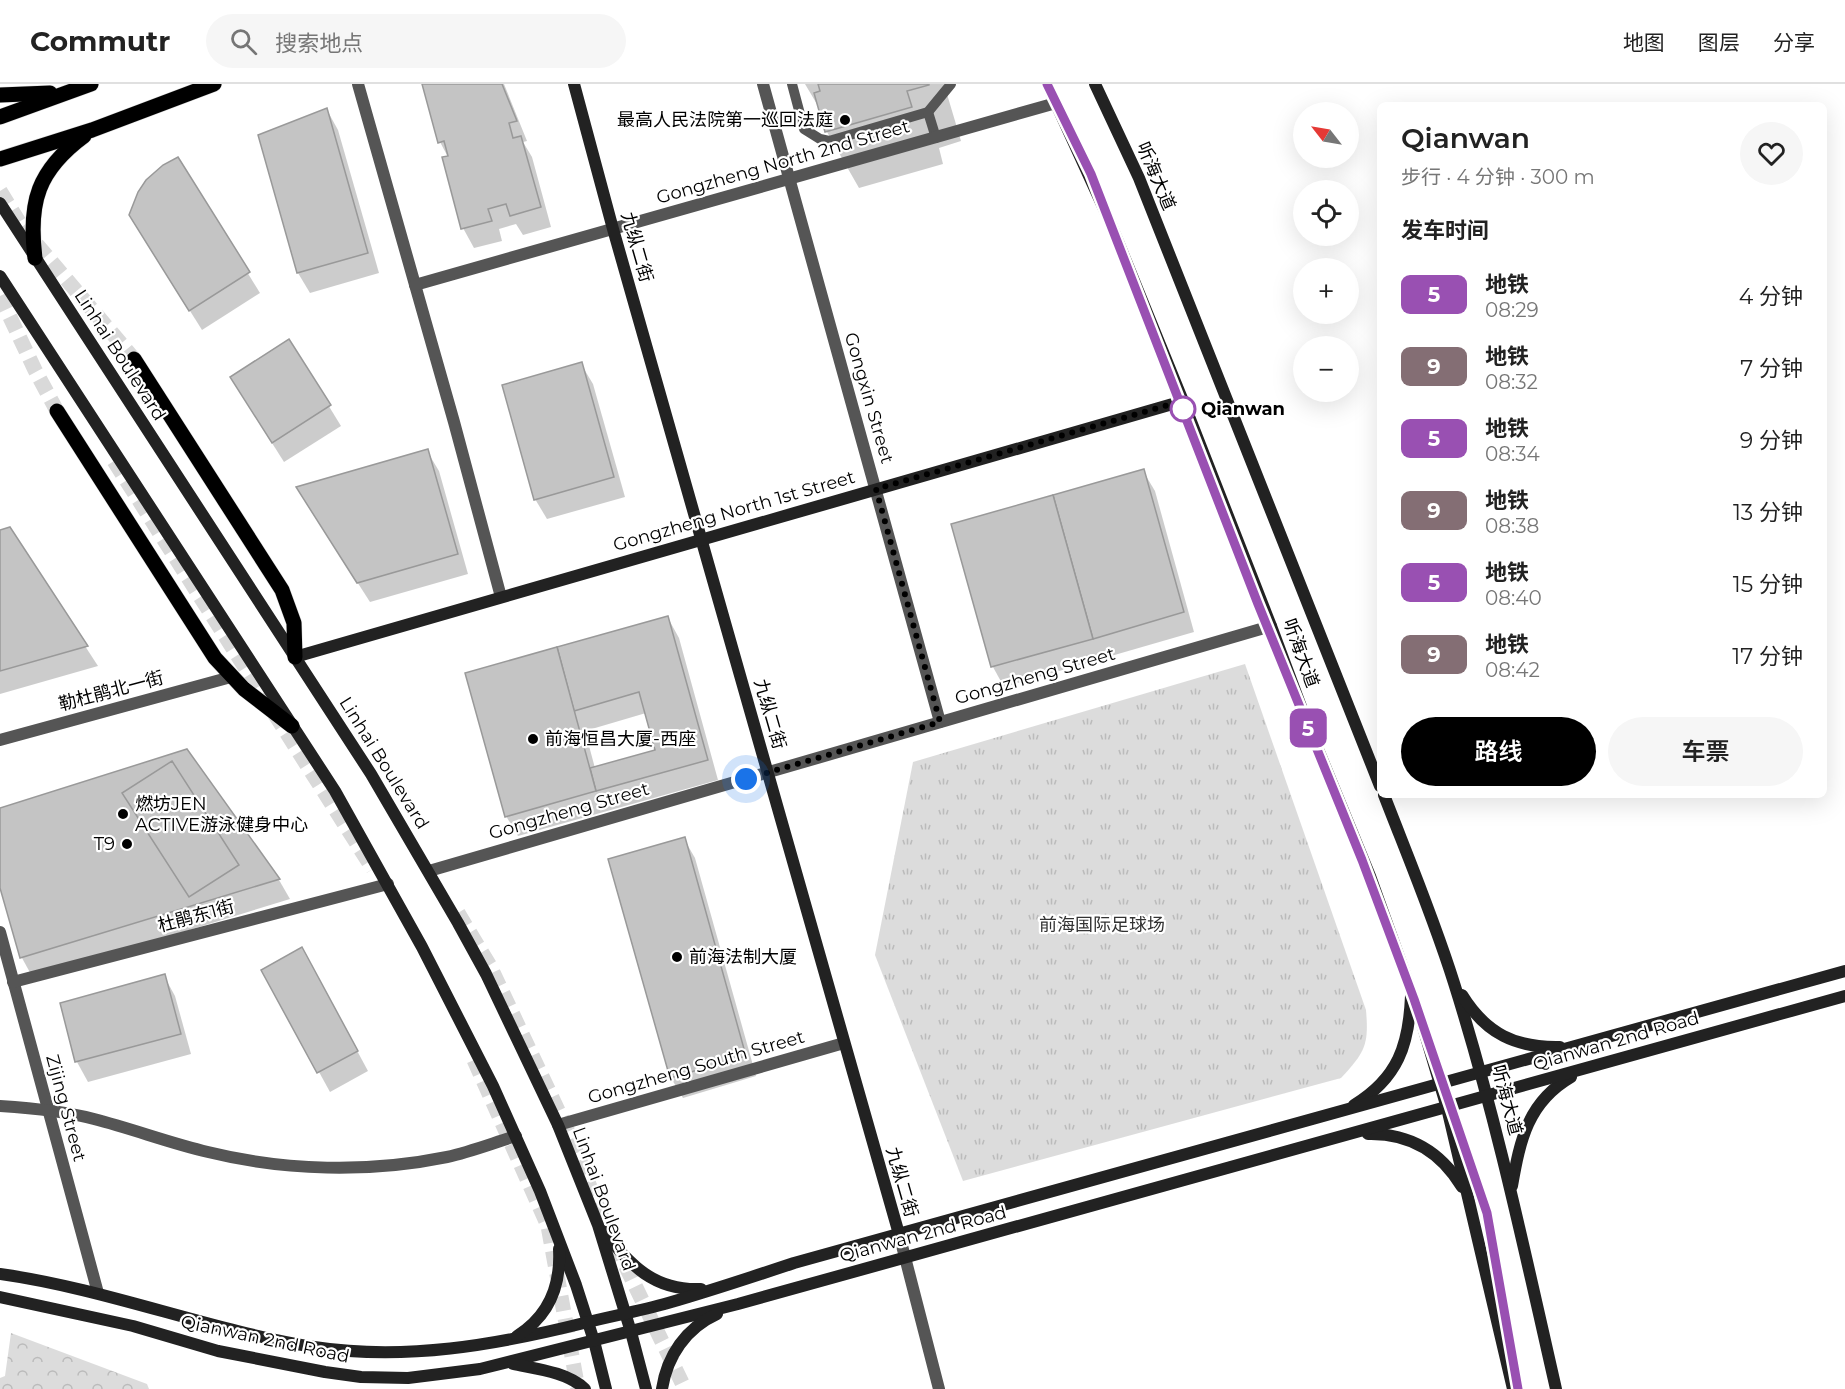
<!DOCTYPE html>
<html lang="zh">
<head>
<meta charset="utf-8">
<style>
  :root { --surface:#fff; --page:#f6f6f6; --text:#222; --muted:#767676; --line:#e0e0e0; --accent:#000 }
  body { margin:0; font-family:Montserrat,"Noto Sans SC",sans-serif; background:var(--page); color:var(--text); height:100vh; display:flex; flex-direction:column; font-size:22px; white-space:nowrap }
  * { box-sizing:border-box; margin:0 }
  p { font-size:20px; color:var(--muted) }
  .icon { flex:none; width:33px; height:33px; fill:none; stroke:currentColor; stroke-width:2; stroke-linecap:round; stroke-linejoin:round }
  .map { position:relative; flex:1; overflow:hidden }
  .sheet { position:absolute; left:1377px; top:18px; width:450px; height:696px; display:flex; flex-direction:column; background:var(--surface); border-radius:9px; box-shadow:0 6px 24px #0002 }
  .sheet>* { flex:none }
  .badge { padding:0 12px; border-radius:9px; font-size:21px; line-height:39px }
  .needle { width:39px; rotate:301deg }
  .controls { position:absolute; left:1293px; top:18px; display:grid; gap:12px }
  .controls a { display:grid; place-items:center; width:66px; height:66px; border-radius:50%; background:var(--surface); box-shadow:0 6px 24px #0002; font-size:30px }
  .you { position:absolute; width:30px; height:30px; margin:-15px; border:4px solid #fff; border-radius:50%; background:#1a73e8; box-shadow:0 0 0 9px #1a73e833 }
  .map>.badge { position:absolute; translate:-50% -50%; box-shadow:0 0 0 3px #fff }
  h2 { padding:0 24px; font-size:22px; line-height:54px }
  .round { display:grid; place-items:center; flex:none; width:63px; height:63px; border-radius:32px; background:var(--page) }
  .head { display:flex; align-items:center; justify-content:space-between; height:102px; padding:0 24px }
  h1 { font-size:28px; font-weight:600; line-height:45px }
  .primary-button { display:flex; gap:12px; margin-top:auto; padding:12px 24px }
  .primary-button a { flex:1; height:69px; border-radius:36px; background:var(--accent); color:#fff; font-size:24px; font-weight:600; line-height:69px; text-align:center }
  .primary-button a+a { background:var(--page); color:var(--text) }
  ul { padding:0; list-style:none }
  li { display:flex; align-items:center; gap:18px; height:72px; padding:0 24px }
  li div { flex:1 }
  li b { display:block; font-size:22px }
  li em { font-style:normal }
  li .badge { min-width:66px; font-weight:700; text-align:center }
  header { display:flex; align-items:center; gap:36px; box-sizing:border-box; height:84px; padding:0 30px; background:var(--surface); border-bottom:2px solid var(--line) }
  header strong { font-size:28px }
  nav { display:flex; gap:33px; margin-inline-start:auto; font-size:21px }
  .search { width:420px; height:54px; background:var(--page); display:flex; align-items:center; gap:15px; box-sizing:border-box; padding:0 21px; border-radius:33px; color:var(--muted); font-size:22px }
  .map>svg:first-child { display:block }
</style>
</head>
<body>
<header>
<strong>Commutr</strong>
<div class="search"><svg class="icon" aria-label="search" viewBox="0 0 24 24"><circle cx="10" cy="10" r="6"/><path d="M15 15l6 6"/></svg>搜索地点</div>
<nav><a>地图</a><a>图层</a><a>分享</a></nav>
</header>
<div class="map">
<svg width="1845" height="1305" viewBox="0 0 1845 1305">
  <defs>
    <pattern id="forest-crowns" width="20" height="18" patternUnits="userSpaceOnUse" patternTransform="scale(1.5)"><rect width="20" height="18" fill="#dcdcdc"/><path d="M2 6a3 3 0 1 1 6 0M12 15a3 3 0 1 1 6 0" fill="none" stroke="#bbb"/></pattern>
    <pattern id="park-tufts" width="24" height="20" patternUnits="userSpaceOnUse" patternTransform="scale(1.5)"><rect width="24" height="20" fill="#dcdcdc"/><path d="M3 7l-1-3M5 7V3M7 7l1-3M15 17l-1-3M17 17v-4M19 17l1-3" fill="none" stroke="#bbb"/></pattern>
  </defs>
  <rect width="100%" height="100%" fill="#fff"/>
  <path fill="url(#forest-crowns)" d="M11,1249L147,1300L149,1305H0V1294L5,1292Z"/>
  <path fill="url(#park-tufts)" d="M1245,580L1366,926C1369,961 1365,968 1341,994L963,1097L875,871L913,678Z"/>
  <g fill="#0003" fill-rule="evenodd">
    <path d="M424,0H504L527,57L523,58L532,73L551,143L523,151L516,140L499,145L502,157L474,164L463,144L448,73L440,58Z"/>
    <path d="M805,0H944L961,57L939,64L943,80L859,104L827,48L821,27Z"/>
    <path d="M327,26L338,46L379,189L310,209L298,189Z"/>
    <path d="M177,75L260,209L202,246L143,152Z"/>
    <path d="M289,257L341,342L284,378L243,313Z"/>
    <path d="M581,280L593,300L625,413L547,435L535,415Z"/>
    <path d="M427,367L439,387L468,490L370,518L309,423Z"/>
    <path d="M1143,387L1155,407L1194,548L1004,603L993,583L953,441Z"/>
    <path d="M9,445L98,582L0,610V448Z"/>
    <path d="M668,534L679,554L718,696L518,752L506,732L467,590ZM646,629L656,667L595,684L585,647Z"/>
    <path d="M186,666L279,796L290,815L33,894L22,874L0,798V726Z"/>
    <path d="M684,755L695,774L756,992L683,1014L671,994L610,776Z"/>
    <path d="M313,885L368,987L330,1008L263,886Z"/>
    <path d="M164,892L175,912L191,970L88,998L77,978L61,920Z"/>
  </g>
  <g fill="#c4c4c4" stroke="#999" stroke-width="1.5">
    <path d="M422,0H502L517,37L509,39L513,54L521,52L541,123L510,132L506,120L488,125L492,137L461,145L442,73L448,72L444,57L438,59Z"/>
    <path d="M818,0H929V1L907,7L912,23L825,48L814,9L820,7Z"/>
    <path d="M327,24L368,169L297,189L258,51Z"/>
    <path d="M178,73L250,188L189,227L129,131L138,108L146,96L163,81Z"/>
    <path d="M289,255L331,321L272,359L230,293Z"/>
    <path d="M582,278L614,393L534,416L502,301Z"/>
    <path d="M428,365L458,470L357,499L296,403Z"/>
    <path d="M1144,385L1184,528L1093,555L1053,411Z"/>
    <path d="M1053,411L1093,555L991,583L951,440Z"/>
    <path d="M10,443L88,562L0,587V446Z"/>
    <path d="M668,532L708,676L596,707L590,684L655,666L639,608L574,627L557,563Z"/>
    <path d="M557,563L596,707L505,733L465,589Z"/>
    <path d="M187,665L280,795L20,874L0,804V724Z"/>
    <path d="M172,677L239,781L189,813L122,709Z"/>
    <path d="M685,753L746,972L670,994L608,775Z"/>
    <path d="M302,863L358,967L317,989L261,886Z"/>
    <path d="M165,890L181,950L75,978L60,919Z"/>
  </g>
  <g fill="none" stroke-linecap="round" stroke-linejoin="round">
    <g stroke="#d9d9d9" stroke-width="15" stroke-dasharray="15 8" stroke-linecap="butt">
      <path d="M0,107L19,138"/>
      <path d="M22,143L134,275"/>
      <path d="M0,212L35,286L57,327"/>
      <path d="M114,377L373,785"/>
      <path d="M458,829L490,882L571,1054L600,1129L685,1305"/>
      <path d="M474,976L548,1142L578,1305"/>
    </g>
    <g stroke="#dbdbdb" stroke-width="16">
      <g id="primary">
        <path d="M0,11L50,9"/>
        <path d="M0,33L91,0"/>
        <path d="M0,75L92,46L214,0"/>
        <path d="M35,174C28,118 38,86 84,52"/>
        <path d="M134,275L282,506L294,539L295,573"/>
        <path d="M57,327L215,574L244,605L292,642"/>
      </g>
    </g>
    <g stroke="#555" stroke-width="10">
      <path d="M792,0L804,45L820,55L829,57L928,28L951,0"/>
      <path d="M928,28L936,54"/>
    </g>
    <g stroke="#555" stroke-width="12">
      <path d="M358,0L454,338L501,513"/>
      <path d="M763,0L940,638"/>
      <path d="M415,201L1056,19"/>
      <path d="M0,656L231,593"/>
      <path d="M429,787L1271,542"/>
      <path d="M0,848L98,1209"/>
      <path d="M13,898L388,800"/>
      <path d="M0,1022C31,1024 64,1027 94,1035C133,1045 170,1059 208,1068C285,1087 369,1089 447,1073C470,1068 493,1059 516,1052"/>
      <path d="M558,1041L844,959"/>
      <path d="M899,1150L939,1305"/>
    </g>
    <g stroke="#222" stroke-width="12">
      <path d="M574,0L613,145L899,1150"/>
      <path d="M1047,0L1110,138L1183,317L1271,542L1306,636L1370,792L1418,926L1447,1024L1513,1305"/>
      <path d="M1095,0L1139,94L1380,702"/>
      <path d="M0,119L371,690L458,839L486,890L558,1041L598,1141L631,1248L646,1305"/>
      <path d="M0,192L335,707L422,863L493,1002L540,1107L576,1201L594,1257L606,1305"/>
      <path d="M295,573L1183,317"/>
      <path d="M1384,711C1408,773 1434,835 1454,899C1496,1032 1525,1169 1556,1305"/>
      <path d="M1462,911C1486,950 1516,964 1560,963"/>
      <path d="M1354,1021C1398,994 1409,961 1411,912"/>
      <path d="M1368,1050C1409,1049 1441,1068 1462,1103"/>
      <path d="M1512,1102C1520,1056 1528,1018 1571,993"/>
      <path d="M603,1147C630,1181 654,1207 701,1205"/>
      <path d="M0,1190C107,1205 208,1246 314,1263C405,1277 496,1261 584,1239C612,1232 640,1227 668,1219C710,1207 752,1193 794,1179L1845,887"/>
      <path d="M0,1213L133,1242L218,1267L325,1288L361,1293L408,1294L480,1285L738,1220L1845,912"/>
      <path d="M517,1252C549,1232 561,1201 559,1165"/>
      <path d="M513,1280C537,1285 567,1288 585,1305"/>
      <path d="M662,1305C667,1272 686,1244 717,1230"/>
    </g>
    <use href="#primary" stroke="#000" stroke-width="15"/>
  </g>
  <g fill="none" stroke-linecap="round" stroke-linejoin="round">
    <g stroke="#fff" stroke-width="14">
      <path id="line" d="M1047,0L1091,90L1258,520L1362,776L1414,915L1487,1129L1518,1305"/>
    </g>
    <use href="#line" stroke="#9950b2" stroke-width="9"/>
    <path stroke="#000" stroke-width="6" stroke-dasharray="0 10.8" d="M746,695L940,638L876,405L1182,317L1183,325"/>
  </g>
  <g fill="#000" stroke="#fff" stroke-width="2">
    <circle cx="845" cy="36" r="6"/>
    <circle cx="533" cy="655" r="6"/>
    <circle cx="123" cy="730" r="6"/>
    <circle cx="127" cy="760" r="6"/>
    <circle cx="677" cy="873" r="6"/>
  </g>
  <circle fill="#fff" stroke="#9950b2" stroke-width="3" cx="1183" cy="325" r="12"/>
  <g text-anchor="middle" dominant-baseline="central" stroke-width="4.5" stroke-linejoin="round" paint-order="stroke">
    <g font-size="18" fill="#000" stroke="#fff" text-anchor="start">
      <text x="833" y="36" text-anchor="end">最高人民法院第一巡回法庭</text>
      <text x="545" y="655">前海恒昌大厦-西座</text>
      <text x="135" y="720">燃坊JEN<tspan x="135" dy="21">ACTIVE游泳健身中心</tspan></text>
      <text x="115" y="760" text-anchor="end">T9</text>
      <text x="689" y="873">前海法制大厦</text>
    </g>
    <g font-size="18" fill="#000" stroke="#fff">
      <text transform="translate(783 78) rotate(-16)">Gongzheng North 2nd Street</text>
      <text transform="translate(1156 92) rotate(67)">听海大道</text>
      <text transform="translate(637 163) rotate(74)">九纵二街</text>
      <text transform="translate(120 271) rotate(57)">Linhai Boulevard</text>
      <text transform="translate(869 314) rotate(74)">Gongxin Street</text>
      <text transform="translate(734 427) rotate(-16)">Gongzheng North 1st Street</text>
      <text transform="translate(1301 569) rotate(70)">听海大道</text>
      <text transform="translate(1035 592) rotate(-16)">Gongzheng Street</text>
      <text transform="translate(111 607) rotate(-15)">勒杜鹃北一街</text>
      <text transform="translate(770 630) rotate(74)">九纵二街</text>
      <text transform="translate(384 679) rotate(58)">Linhai Boulevard</text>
      <text transform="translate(569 727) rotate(-16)">Gongzheng Street</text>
      <text transform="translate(196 832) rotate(-15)">杜鹃东1街</text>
      <text transform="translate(1616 957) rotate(-16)">Qianwan 2nd Road</text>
      <text transform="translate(696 983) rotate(-16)">Gongzheng South Street</text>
      <text transform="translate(1507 1016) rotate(75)">听海大道</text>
      <text transform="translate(66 1024) rotate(75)">Zijing Street</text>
      <text transform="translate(902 1098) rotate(74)">九纵二街</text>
      <text transform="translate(604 1115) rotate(70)">Linhai Boulevard</text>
      <text transform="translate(923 1150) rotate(-15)">Qianwan 2nd Road</text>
      <text transform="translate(265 1255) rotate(12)">Qianwan 2nd Road</text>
    </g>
    <g font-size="18" font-weight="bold" fill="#000" stroke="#fff" text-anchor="start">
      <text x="1201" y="325">Qianwan</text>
    </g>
    <g font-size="18" fill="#333" stroke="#fff">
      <text x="1102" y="841">前海国际足球场</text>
    </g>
  </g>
</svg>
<div class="controls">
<a><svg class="needle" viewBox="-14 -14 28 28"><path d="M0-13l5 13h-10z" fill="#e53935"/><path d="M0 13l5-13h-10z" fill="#767676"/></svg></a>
<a><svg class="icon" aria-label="locate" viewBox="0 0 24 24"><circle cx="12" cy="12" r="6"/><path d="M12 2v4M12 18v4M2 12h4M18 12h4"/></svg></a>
<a>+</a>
<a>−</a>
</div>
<div class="you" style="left:746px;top:695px"></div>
<b class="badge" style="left:1308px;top:644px;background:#9950b2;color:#fff">5</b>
<section class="sheet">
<div class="head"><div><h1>Qianwan</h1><p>步行 · 4 分钟 · 300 m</p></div><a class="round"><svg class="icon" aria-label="heart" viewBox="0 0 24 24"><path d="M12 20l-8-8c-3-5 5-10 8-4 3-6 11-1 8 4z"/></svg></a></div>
<h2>发车时间</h2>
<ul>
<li><span class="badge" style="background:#9950b2;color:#fff">5</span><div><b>地铁</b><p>08:29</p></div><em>4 分钟</em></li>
<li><span class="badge" style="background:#846e74;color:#fff">9</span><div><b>地铁</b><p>08:32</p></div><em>7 分钟</em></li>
<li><span class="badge" style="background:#9950b2;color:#fff">5</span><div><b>地铁</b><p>08:34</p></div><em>9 分钟</em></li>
<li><span class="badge" style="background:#846e74;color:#fff">9</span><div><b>地铁</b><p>08:38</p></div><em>13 分钟</em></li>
<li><span class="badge" style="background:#9950b2;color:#fff">5</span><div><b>地铁</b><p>08:40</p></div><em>15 分钟</em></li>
<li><span class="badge" style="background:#846e74;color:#fff">9</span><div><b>地铁</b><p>08:42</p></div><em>17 分钟</em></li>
</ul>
<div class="primary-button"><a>路线</a><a>车票</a></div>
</section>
</div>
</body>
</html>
